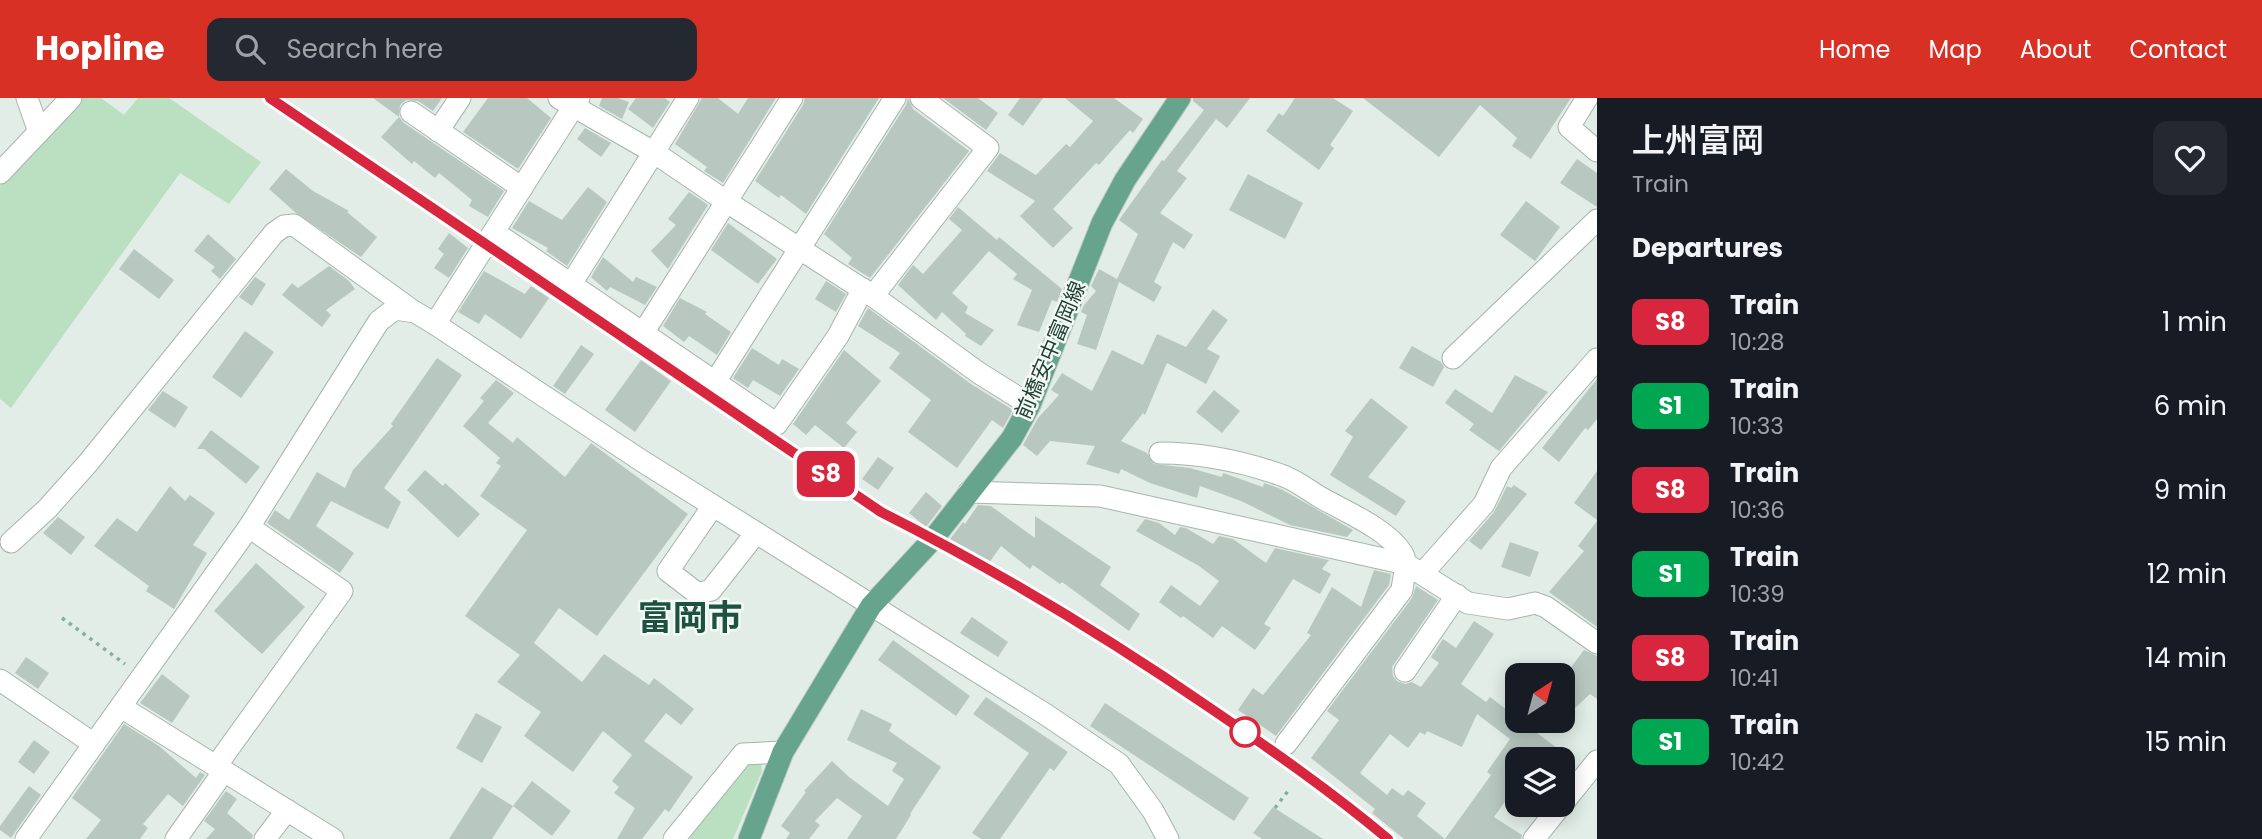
<!DOCTYPE html>
<html lang="en">
<head>
<meta charset="utf-8">
<style>
  :root { --surface:#171b24; --page:#242831; --text:#f1f3f6; --muted:#9ea1a6; --accent:#d93025 }
  body { margin:0; font-family:Poppins,"Noto Sans JP",sans-serif; background:var(--page); color:var(--text); height:100vh; display:flex; flex-direction:column; font-size:26px; white-space:nowrap }
  * { box-sizing:border-box; margin:0 }
  p { font-size:23px; color:var(--muted) }
  .icon { flex:none; width:38px; height:38px; fill:none; stroke:currentColor; stroke-width:2; stroke-linecap:round; stroke-linejoin:round }
  .map { position:relative; flex:1; overflow:hidden }
  .panel { display:flex; flex-direction:column; background:var(--surface); width:665px }
  .panel>* { flex:none }
  .badge { padding:0 14px; border-radius:10px; font-size:24px; line-height:46px }
  .needle { width:46px; rotate:36deg }
  .buttons { position:absolute; left:1505px; top:565px; display:grid; gap:14px }
  .buttons a { display:grid; place-items:center; width:70px; height:70px; border-radius:14px; background:var(--surface); box-shadow:0 4px 18px #0003; font-size:35px }
  .map>.badge { position:absolute; translate:-50% -50%; box-shadow:0 0 0 4px #fff }
  h2 { padding:0 35px; font-size:26px; line-height:63px }
  .round { display:grid; place-items:center; flex:none; width:74px; height:74px; border-radius:14px; background:var(--page) }
  .headline { display:flex; align-items:center; justify-content:space-between; height:119px; padding:0 35px }
  h1 { font-size:33px; font-weight:600; line-height:52px }
  ul { padding:0; list-style:none }
  li { display:flex; align-items:center; gap:21px; height:84px; padding:0 35px }
  li div { flex:1 }
  li b { display:block; font-size:26px }
  li em { font-style:normal }
  li .badge { min-width:77px; font-weight:700; text-align:center }
  header { display:flex; align-items:center; gap:42px; box-sizing:border-box; height:98px; padding:0 35px; background:var(--accent); color:#fff }
  header strong { font-size:33px }
  nav { display:flex; gap:38px; margin-inline-start:auto; font-size:24px }
  .search { width:490px; height:63px; background:var(--page); display:flex; align-items:center; gap:18px; box-sizing:border-box; padding:0 24px; border-radius:14px; color:var(--muted); font-size:26px }
  main { display:flex; flex:1; min-height:0 }
  .map>svg:first-child { display:block }
</style>
</head>
<body>
<header>
<strong>Hopline</strong>
<div class="search"><svg class="icon" aria-label="search" viewBox="0 0 24 24"><circle cx="10" cy="10" r="6"/><path d="M15 15l6 6"/></svg>Search here</div>
<nav><a>Home</a><a>Map</a><a>About</a><a>Contact</a></nav>
</header>
<main>
<div class="map">
<svg width="1597" height="741" viewBox="0 0 1597 741">
  <rect width="100%" height="100%" fill="#e2ede7"/>
  <g fill="#bbdfc1">
    <path d="M78,0H101L124,17L138,0H169L261,64L229,106L180,75L11,310L0,301V88Z"/>
    <path d="M752,661L761,666L762,673L733,741H683Z"/>
  </g>
  <g fill="#b8c8c0" fill-rule="evenodd">
    <path d="M373,0H442L433,13L418,3L406,2L400,7L399,19Z"/>
    <path d="M488,0H527L551,20L518,71L463,34Z"/>
    <path d="M602,0H618L629,4L622,21L599,8Z"/>
    <path d="M636,0H665L670,4L653,30L628,11Z"/>
    <path d="M702,0H718L738,16L748,0H776L723,85L704,73L707,69L675,46Z"/>
    <path d="M805,0H879L806,116L781,97L779,100L755,83L803,7Z"/>
    <path d="M908,0L913,11L969,53L870,180L848,166L852,160L824,136L906,7Z"/>
    <path d="M943,0H978L998,15L986,32Z"/>
    <path d="M1020,0H1043L1023,28L1008,17Z"/>
    <path d="M1065,0H1114L1143,21L1133,35L1130,32L1099,67L1096,65L1053,111L1073,130L1053,150L1020,118L1035,103L987,73L1000,55L1036,77L1066,46L1070,49L1093,23Z"/>
    <path d="M1193,0H1250L1227,30L1216,21L1177,73L1187,80L1160,115L1193,137L1184,151L1173,144L1154,184L1162,189L1154,204L1119,184L1096,252L1077,246L1087,217L1081,214L1084,207L1096,193L1091,188L1099,171L1117,181L1138,136L1119,122L1162,62L1164,63L1204,12L1193,3Z"/>
    <path d="M1295,0H1333L1353,13L1330,47L1334,50L1319,72L1266,33L1279,15L1283,18Z"/>
    <path d="M1363,0H1571L1531,61L1512,48L1517,40L1480,7L1439,59Z"/>
    <path d="M399,19L404,25L504,93L488,119L469,108L472,102L439,75L435,80L414,63L412,66L381,39Z"/>
    <path d="M585,30L611,45L601,59L577,41Z"/>
    <path d="M1577,61L1597,75V109L1560,85Z"/>
    <path d="M286,71L313,93L349,113L347,114L377,139L361,159L296,115L269,91Z"/>
    <path d="M1248,76L1303,105L1285,141L1229,112Z"/>
    <path d="M588,89L607,104L567,168L546,153L548,150L512,130L529,103L562,122Z"/>
    <path d="M689,94L708,107L668,171L651,153L676,127L668,121Z"/>
    <path d="M1526,103L1560,129L1535,163L1500,137Z"/>
    <path d="M958,109L997,142L999,139L1062,191L1057,204L1052,202L1039,234L1017,227L1032,192L1013,181L1017,176L989,153L952,195L968,209L965,215L994,232L981,248L965,238L966,236L942,214L936,222L898,187L913,167L923,176L962,132L949,121Z"/>
    <path d="M728,125L777,161L758,186L711,152Z"/>
    <path d="M449,135L468,150L449,180L434,170L444,156L438,151Z"/>
    <path d="M208,136L236,161L220,181L211,173L215,169L194,153Z"/>
    <path d="M134,151L174,182L159,201L119,171Z"/>
    <path d="M603,159L633,184L636,179L657,189L645,207L610,189L607,193L591,179Z"/>
    <path d="M329,168L349,183L355,191L326,212L331,217L322,229L282,197L292,185L298,190Z"/>
    <path d="M484,173L525,196L531,188L549,200L521,241L485,216L479,226L458,214Z"/>
    <path d="M255,179L266,186L252,208L239,199Z"/>
    <path d="M826,183L846,196L836,214L815,201Z"/>
    <path d="M680,200L707,214L705,216L731,234L717,257L689,238L684,244L663,228Z"/>
    <path d="M868,210L971,286L1013,312L1003,330L992,322L957,370L908,334L931,302L889,270L900,255L858,228Z"/>
    <path d="M1213,211L1228,222L1207,251L1220,258L1206,286L1167,265L1145,317L1143,315L1121,343L1147,355L1154,366L1190,370L1222,379L1223,375L1263,389L1264,385L1281,391L1353,432L1347,439L1290,427L1241,403L1200,388L1197,400L1150,385L1121,371L1119,376L1086,366L1095,348L1050,343L1037,358L1023,347L1038,320L1059,297L1051,292L1062,275L1092,293L1112,252L1143,267L1157,236L1186,249Z"/>
    <path d="M245,233L274,254L241,300L212,279Z"/>
    <path d="M581,247L594,256L565,296L553,288Z"/>
    <path d="M1412,248L1441,264L1444,269L1433,289L1399,270Z"/>
    <path d="M752,250L779,267L782,261L799,271L780,298L753,282L748,290L733,280Z"/>
    <path d="M844,252L881,283L846,325L857,334L844,350L815,327L806,337L793,326Z"/>
    <path d="M437,260L462,277L384,390L401,404L388,431L331,403L316,428L354,455L340,475L267,425L275,412L289,422L317,374L345,390L353,372L393,328L391,326Z"/>
    <path d="M641,262L671,283L635,334L605,312Z"/>
    <path d="M1515,277L1548,294L1499,353L1469,332L1474,326L1445,305L1455,291L1492,315Z"/>
    <path d="M1597,281V321L1588,332L1585,330L1559,364L1542,350Z"/>
    <path d="M496,282L514,295L488,325L513,345L517,339L565,379L591,345L688,416L597,538L559,510L534,545L582,584L604,556L649,587L654,580L694,611L681,627L666,615L644,643L693,679L669,714L665,711L642,741H617L635,710L614,695L619,689L612,683L632,657L603,633L573,674L524,638L541,614L497,584L520,557L465,518L527,432L480,398L501,368L496,365L500,360L463,328L484,303L480,300Z"/>
    <path d="M1214,292L1240,313L1222,335L1196,314Z"/>
    <path d="M163,293L188,309L175,330L148,312Z"/>
    <path d="M1371,300L1408,329L1368,379L1406,403L1396,418L1330,377L1353,339L1345,333Z"/>
    <path d="M211,332L260,369L246,386L204,351H197Z"/>
    <path d="M878,359L894,370L878,392L862,381Z"/>
    <path d="M425,372L443,388L445,385L480,416L458,440L407,392Z"/>
    <path d="M1597,373V422L1574,405Z"/>
    <path d="M1514,387L1527,396L1481,452L1469,443L1494,414L1507,388L1511,390Z"/>
    <path d="M170,388L185,403L190,397L215,415L193,447L207,455L174,511L146,493L149,488L94,448L117,420L137,434Z"/>
    <path d="M926,394L942,408L926,429L909,415Z"/>
    <path d="M978,407L991,408L1035,440V418L1111,469L1100,487L1140,516L1129,533L1062,484L1060,486L1033,467L1030,471L1001,448L984,472L947,445L963,424L965,426Z"/>
    <path d="M58,419L85,439L71,457L43,435Z"/>
    <path d="M1145,421L1159,425L1175,437L1180,429L1186,430L1213,446L1219,438L1233,441L1266,465L1275,450L1329,462L1322,471L1331,476L1320,496L1293,481L1264,526L1271,530L1255,552L1222,528L1213,540L1183,518L1181,520L1159,504L1171,487L1200,508L1219,483L1199,468L1136,433Z"/>
    <path d="M1597,423V529L1549,494L1584,453L1578,448Z"/>
    <path d="M1510,444L1539,454L1530,479L1501,469Z"/>
    <path d="M256,465L305,509L262,556L214,513Z"/>
    <path d="M1374,472L1391,476L1389,487L1276,638L1238,612L1253,590L1263,597L1311,537L1307,535L1332,489L1361,509Z"/>
    <path d="M1416,488L1438,502L1392,569L1393,578L1397,583L1405,586L1412,584L1421,589L1439,565L1431,559L1443,541L1456,550L1474,523L1494,536L1461,586L1486,604L1490,599L1511,615L1513,613L1517,617V623H1525V626L1573,662H1517V687L1494,719L1522,737L1521,741H1404L1372,715L1375,711L1311,660L1339,622L1327,613L1412,500ZM1477,616L1510,641L1487,674L1491,677L1445,741L1417,718L1426,705L1408,692L1403,698L1392,690L1387,697L1360,675L1390,636L1408,650L1420,634L1425,637L1427,633L1462,649Z"/>
    <path d="M972,519L1008,544L998,559L960,535Z"/>
    <path d="M893,542L970,598L956,618L878,562Z"/>
    <path d="M1584,552L1597,558V601L1590,596L1563,621V580Z"/>
    <path d="M26,559L49,575L38,591L15,575Z"/>
    <path d="M162,576L190,598L172,625L140,605Z"/>
    <path d="M986,599L1068,654L1054,673L1050,670L1000,741H981L972,735L1029,655L973,616Z"/>
    <path d="M1105,605L1249,700L1234,723L1090,628Z"/>
    <path d="M861,611L892,626L889,633L941,669L910,716L911,717L896,741H847L862,718L837,700L815,723L820,727L809,741H786L790,735L781,728L806,694L804,693L832,663L849,679L888,708L904,681L892,673L897,665L847,642Z"/>
    <path d="M476,615L502,629L482,665L456,650Z"/>
    <path d="M124,626L159,648L196,680L200,674L205,677L183,708L168,696L143,726L148,730L140,741H86L101,722L72,700Z"/>
    <path d="M34,642L50,654L34,676L18,664Z"/>
    <path d="M532,683L571,713L552,738L513,708Z"/>
    <path d="M29,688L41,697L11,740L0,732V728Z"/>
    <path d="M482,689L513,708L492,741H449Z"/>
    <path d="M226,693L237,701L227,715L253,737L252,741H206L215,731L204,723Z"/>
    <path d="M1273,709L1323,741H1262L1253,735Z"/>
  </g>
  <g fill="none" stroke-linecap="round" stroke-linejoin="round">
    <g stroke="#a5b5ae" stroke-width="23">
      <g id="minor">
        <path d="M27,0L39,34"/>
        <path d="M559,0L655,55L727,104L873,198L979,275L1030,307"/>
        <path d="M1587,0L1569,29L1597,53"/>
        <path d="M411,14L522,90"/>
        <path d="M438,33L460,0"/>
        <path d="M0,75L71,0"/>
        <path d="M494,134L777,326L838,238L863,191"/>
        <path d="M571,186L688,0"/>
        <path d="M873,198L988,50L921,0"/>
        <path d="M435,226L579,0"/>
        <path d="M643,235L792,0"/>
        <path d="M1453,260L1597,122"/>
        <path d="M715,284L895,0"/>
        <path d="M1160,355C1200,355 1244,364 1281,377C1294,381 1307,391 1318,398C1342,412 1388,431 1402,455C1409,466 1403,480 1402,492L1286,646"/>
        <path d="M969,394L1100,398L1406,466L1468,505L1508,511L1535,505L1546,509L1597,545"/>
        <path d="M713,408L668,473L698,496L711,492L756,435"/>
        <path d="M11,444L48,410L88,365L274,135L284,128L294,127L413,213"/>
        <path d="M1422,476L1484,406L1501,370L1597,261"/>
        <path d="M1405,573L1457,497"/>
        <path d="M0,582L94,646"/>
        <path d="M121,609L333,741"/>
        <path d="M216,668L342,493L249,429"/>
        <path d="M1563,705L1597,663"/>
        <path d="M26,741L249,429L379,223L395,211L415,214L435,226L642,363L1045,616L1119,666L1153,713L1168,741"/>
        <path d="M176,741L224,673"/>
        <path d="M265,741L287,712"/>
        <path d="M674,741L743,656L783,654"/>
        <path d="M1534,741L1561,707"/>
      </g>
    </g>
    <g stroke="#c1c9c6" stroke-width="23">
      <path id="major" d="M749,741L783,654L871,508L933,441L1012,340L1030,307L1102,125L1125,82L1180,0"/>
    </g>
    <g stroke="#82b19e" stroke-width="3.5" stroke-dasharray="3.5 5" stroke-linecap="butt">
      <path d="M62,520L125,566"/>
      <path d="M1275,710L1288,693"/>
    </g>
    <use href="#minor" stroke="#fff" stroke-width="21"/>
    <use href="#major" stroke="#66a48e" stroke-width="21"/>
    <path stroke="#5c7a6f" stroke-width="5" stroke-dasharray="14 7" stroke-linecap="butt" d="M270,0L881,414L933,441L1120,549L1296,670L1344,704L1388,741"/>
  </g>
  <g fill="none" stroke-linecap="round" stroke-linejoin="round">
    <g stroke="#fff" stroke-width="16">
      <path id="line" d="M270,0L881,414C996,472 1107,539 1213,612C1273,653 1332,694 1388,741"/>
    </g>
    <use href="#line" stroke="#d7263d" stroke-width="10"/>
  </g>
  <circle fill="#fff" stroke="#d7263d" stroke-width="3.5" cx="1245" cy="634" r="14"/>
  <g text-anchor="middle" dominant-baseline="central" stroke-width="5" stroke-linejoin="round" paint-order="stroke">
    <g font-size="21" fill="#223f34" stroke="#f3f9f6">
      <text transform="translate(1050 252) rotate(-67)">前橋安中富岡線</text>
    </g>
    <g font-size="35" font-weight="bold" fill="#1d5140" stroke="#f3f9f6">
      <text x="690" y="519">富岡市</text>
    </g>
  </g>
</svg>
<div class="buttons">
<a><svg class="needle" viewBox="-14 -14 28 28"><path d="M0-13l5 13h-10z" fill="#e53935"/><path d="M0 13l5-13h-10z" fill="#9ea1a6"/></svg></a>
<a><svg class="icon" aria-label="layers" viewBox="0 0 24 24"><path d="M12 4l9 5-9 5-9-5zM3 14l9 5 9-5"/></svg></a>
</div>
<b class="badge" style="left:826px;top:376px;background:#d7263d;color:#fff">S8</b>
</div>
<section class="panel">
<div class="headline"><div><h1>上州富岡</h1><p>Train</p></div><a class="round"><svg class="icon" aria-label="heart" viewBox="0 0 24 24"><path d="M12 20l-8-8c-3-5 5-10 8-4 3-6 11-1 8 4z"/></svg></a></div>
<h2>Departures</h2>
<ul>
<li><span class="badge" style="background:#d7263d;color:#fff">S8</span><div><b>Train</b><p>10:28</p></div><em>1 min</em></li>
<li><span class="badge" style="background:#00a651;color:#fff">S1</span><div><b>Train</b><p>10:33</p></div><em>6 min</em></li>
<li><span class="badge" style="background:#d7263d;color:#fff">S8</span><div><b>Train</b><p>10:36</p></div><em>9 min</em></li>
<li><span class="badge" style="background:#00a651;color:#fff">S1</span><div><b>Train</b><p>10:39</p></div><em>12 min</em></li>
<li><span class="badge" style="background:#d7263d;color:#fff">S8</span><div><b>Train</b><p>10:41</p></div><em>14 min</em></li>
<li><span class="badge" style="background:#00a651;color:#fff">S1</span><div><b>Train</b><p>10:42</p></div><em>15 min</em></li>
</ul>
</section>
</main>
</body>
</html>
